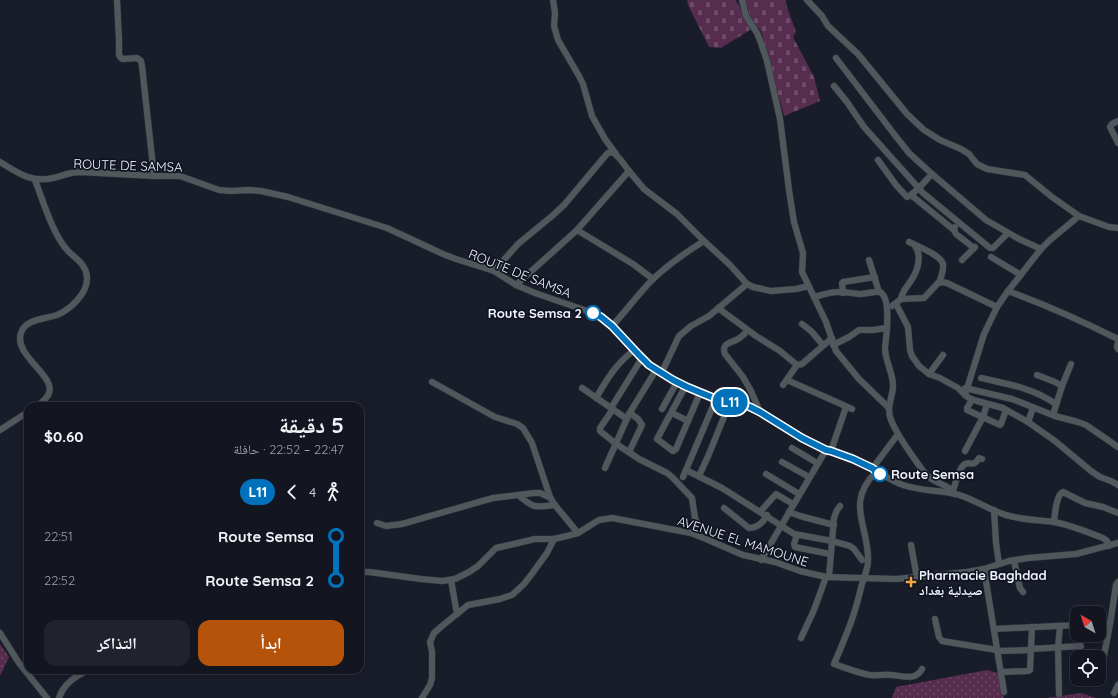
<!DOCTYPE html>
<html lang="ar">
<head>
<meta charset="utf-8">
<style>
  :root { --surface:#131620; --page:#20232d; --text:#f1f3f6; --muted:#9d9fa5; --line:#32353e; --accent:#b45309 }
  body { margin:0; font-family:Quicksand,"Noto Naskh Arabic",sans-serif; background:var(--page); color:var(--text); direction:rtl; height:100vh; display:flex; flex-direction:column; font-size:15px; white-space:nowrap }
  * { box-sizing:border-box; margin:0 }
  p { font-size:13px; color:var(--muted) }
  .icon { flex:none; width:22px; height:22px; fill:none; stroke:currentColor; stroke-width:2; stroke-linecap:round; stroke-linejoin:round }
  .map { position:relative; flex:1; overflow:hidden; direction:ltr }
  .drawer { position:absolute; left:24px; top:402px; width:340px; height:272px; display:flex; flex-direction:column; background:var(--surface); border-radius:12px; box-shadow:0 2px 10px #0003,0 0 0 1px var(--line); direction:rtl }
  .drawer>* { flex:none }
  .badge { padding:0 8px; border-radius:13px; font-size:14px; line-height:26px }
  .needle { width:26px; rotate:321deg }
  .buttons { position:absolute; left:1070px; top:606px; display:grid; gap:8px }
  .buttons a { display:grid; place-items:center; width:36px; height:36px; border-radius:8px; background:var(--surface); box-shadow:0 2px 10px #0003,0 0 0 1px var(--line); font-size:20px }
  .map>.badge { position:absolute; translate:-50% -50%; box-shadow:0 0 0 2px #fff }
  .legs { display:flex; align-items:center; gap:6px; height:44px; padding:0 20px; font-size:13px }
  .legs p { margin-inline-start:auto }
  .overview { display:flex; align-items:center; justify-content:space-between; height:68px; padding:0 20px }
  h1 { font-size:22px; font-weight:700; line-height:30px }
  .button { display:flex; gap:8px; margin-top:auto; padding:8px 20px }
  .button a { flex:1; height:46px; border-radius:12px; background:var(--accent); color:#fff; font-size:16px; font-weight:700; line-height:46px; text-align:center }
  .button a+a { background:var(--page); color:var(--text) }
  ul { padding:0 20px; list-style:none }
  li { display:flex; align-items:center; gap:14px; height:44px; font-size:15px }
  li i { display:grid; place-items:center; width:6px; height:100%; margin:0 5px; background:currentColor }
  li i::after { content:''; width:10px; height:10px; margin:-5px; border:3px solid; border-radius:50%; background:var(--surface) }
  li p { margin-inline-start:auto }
  li:first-child i { background:linear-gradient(#0000 50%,currentColor 0) }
  li:last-child i { background:linear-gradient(currentColor 50%,#0000 0) }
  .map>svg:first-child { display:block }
</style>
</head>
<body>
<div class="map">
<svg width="1118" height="698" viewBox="0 0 1118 698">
  <defs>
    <pattern id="green-dots" width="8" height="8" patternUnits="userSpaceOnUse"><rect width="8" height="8" fill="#562c4f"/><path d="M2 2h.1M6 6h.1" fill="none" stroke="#6f4b69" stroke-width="1.8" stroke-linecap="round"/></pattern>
    <pattern id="cemetery-stones" width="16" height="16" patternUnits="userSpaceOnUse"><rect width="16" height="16" fill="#562c4f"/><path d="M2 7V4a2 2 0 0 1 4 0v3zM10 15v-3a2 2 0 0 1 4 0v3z" fill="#6f4b69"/></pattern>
  </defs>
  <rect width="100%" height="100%" fill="#191d2a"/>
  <g fill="url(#green-dots)">
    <path d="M0,644L9,657L0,676Z"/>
    <path d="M987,670L998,673L1004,698H892L896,687Z"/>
    <path d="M1081,693L1096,698H1047Z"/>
  </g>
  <g fill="url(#cemetery-stones)">
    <path d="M687,0H735L737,2L750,30L721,48L709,47L688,5Z"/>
    <path d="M745,0H786V4L796,32L793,37L814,77L820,101L784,116L761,31L751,19Z"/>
  </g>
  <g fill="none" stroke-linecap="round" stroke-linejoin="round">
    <g stroke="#333743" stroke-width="7">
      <g id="minor">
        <path d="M117,0L119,40V55L121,58L123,59L137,58L141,61L142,66L154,176"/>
        <path d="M553,0L555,13L554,26L558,40L579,76L583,84L592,116L605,139L616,154"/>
        <path d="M742,0L746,16L757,33L761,43L767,61L780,119L789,190L794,222L803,253L802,272L826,322L836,351L859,379L888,407"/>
        <path d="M807,0L822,16L828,26L858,54L907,114L924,130L940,140L961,149L969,154L977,164L987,169L1025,175L1052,197L1079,216L1109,227L1118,228"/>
        <path d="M836,58L894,134L909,153L932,174L986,220L1019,239L1041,249"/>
        <path d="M834,86L847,102L864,127L923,193L990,248H993L1008,233"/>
        <path d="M1118,121L1112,124L1110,127L1118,143"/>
        <path d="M878,160L896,185L907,197C915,194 926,180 932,174"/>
        <path d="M0,162C18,173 31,183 53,178C62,176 70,172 80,172L154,176H180L219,190L230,191L249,190L261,191L288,197L387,228L443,254L456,259L494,271L516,285L535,293L593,313C612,323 624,340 639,355C652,369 669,379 686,387C698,392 711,398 723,401C734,403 743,403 752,408C770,416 785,429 801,438C822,449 844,455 865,465C878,471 889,480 903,485C920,491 938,490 956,494C974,499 989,510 1006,515C1022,520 1038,520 1054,522C1071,525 1087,532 1103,538L1107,541L1109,546"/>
        <path d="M35,180C43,201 53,235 68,251C76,259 86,264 87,277C88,293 71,309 57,315C45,319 25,319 21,333C13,355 56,376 49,393C47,399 41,403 37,406"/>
        <path d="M911,195L954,230"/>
        <path d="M955,227L954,230L956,234L974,248"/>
        <path d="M577,230L633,264L653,279"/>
        <path d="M909,242C917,246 941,255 943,264C944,270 941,277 939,283"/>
        <path d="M991,257L1021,275"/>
        <path d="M869,260L879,292"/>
        <path d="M962,260L975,247"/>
        <path d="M494,271L518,244L552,216L564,205L606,155L608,153L613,152L620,159L629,171L644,189L677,214L704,241L730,265L747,284L753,287L771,291L796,289L809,286"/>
        <path d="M516,285L577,230L629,171"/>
        <path d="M1008,291C1046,305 1082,321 1118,339"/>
        <path d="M843,293L842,283L843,282L875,277"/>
        <path d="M814,297C822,295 830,292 838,292C845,292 852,293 859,294C864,294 877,291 880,292C892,298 886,338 885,348C885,362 894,374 893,387C892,400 886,407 891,420C897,435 907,448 916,461C920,467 924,473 930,478C939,485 948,484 955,494"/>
        <path d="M901,299C902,291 908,286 912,279C918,270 922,255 915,246"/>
        <path d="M896,304L908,327L910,350L912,356L919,366L929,374L940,378L958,388L965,395L969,398L977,401L1003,408L1028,422L1055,441L1091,471L1100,477L1111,481L1118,485"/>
        <path d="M892,306L901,299L924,298L938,283L942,282L947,283L997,307"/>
        <path d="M718,308L756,336L780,351L797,365L802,364L832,338"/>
        <path d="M802,324L811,331L823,345"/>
        <path d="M612,326C626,311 639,293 653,279C669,264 686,252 704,241"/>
        <path d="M747,331C744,334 741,338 736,340C730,343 721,344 725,354L743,377L751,391L760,412"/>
        <path d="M1118,342L1117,347L1118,349"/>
        <path d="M833,345L849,337L859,330H873L887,328"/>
        <path d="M661,374L679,336L691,326L709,316L747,284"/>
        <path d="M929,374L943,355"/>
        <path d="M1037,375L1055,382L1062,386"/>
        <path d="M981,378C1008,384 1033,388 1056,404"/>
        <path d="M787,380L852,409"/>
        <path d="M432,382L495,417L517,424L523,428L532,443L550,497L554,504L578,533"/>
        <path d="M783,385L797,365"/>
        <path d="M685,387L657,439L673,451L676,449L700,393"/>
        <path d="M582,388L627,419"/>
        <path d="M965,388L1012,399L1055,416L1078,422L1086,425L1118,447"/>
        <path d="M965,395L984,334L997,307L1008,291L1041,249L1050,240L1079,216"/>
        <path d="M596,398C607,379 616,364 634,350"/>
        <path d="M972,400L967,408V410L1000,425L1001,424L1006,410"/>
        <path d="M611,408L642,358"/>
        <path d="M613,409L600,428V431L615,443L639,459L667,473L672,477L692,498L695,518L698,526"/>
        <path d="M662,409L677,382"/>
        <path d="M672,413L688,421"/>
        <path d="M1053,415L1062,386L1071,364"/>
        <path d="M1028,422L1033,408"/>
        <path d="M0,430L28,412"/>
        <path d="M792,448L817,463"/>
        <path d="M831,451L846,407"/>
        <path d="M965,451L983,417L987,404"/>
        <path d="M629,452L642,425L638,419L630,413"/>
        <path d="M782,462L809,477"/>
        <path d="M605,468L629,414L656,370"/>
        <path d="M872,469L898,434"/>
        <path d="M686,470L722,488L760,512"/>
        <path d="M876,472C846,502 867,523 868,557C869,567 865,574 862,584C859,596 856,609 851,622C846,636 840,650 834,664C846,668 858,673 870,675C877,676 884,674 892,675C903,676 916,681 922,669"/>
        <path d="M766,474L799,494"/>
        <path d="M699,476L709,454L730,402"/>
        <path d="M683,477L716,399"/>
        <path d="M953,491C955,485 959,467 965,464C972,461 973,468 979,458L982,459"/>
        <path d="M518,495C535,509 534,507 555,505"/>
        <path d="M793,504L776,494L760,512L794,534L832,541L850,546L854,549L862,560"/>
        <path d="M724,508L749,528C758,528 763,523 767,515"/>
        <path d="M994,510L996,543L999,564"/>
        <path d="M789,512L800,516L834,525"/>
        <path d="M1054,522C1055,514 1056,495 1063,492L1085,503L1103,507L1118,513"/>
        <path d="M377,523L386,526L402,524L493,498L534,493H540L549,497"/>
        <path d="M797,535L794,544L795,547L830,554"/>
        <path d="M911,545L917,578"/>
        <path d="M761,560L826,450"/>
        <path d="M1014,561L1020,588L1023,592"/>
        <path d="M984,569L1004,692"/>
        <path d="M360,572H369L421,579L442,581L455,579L469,572L478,566L496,548L505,546L535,539H554L571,535L578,533L599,520L612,518L691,533L706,539L743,555L775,562L800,571L826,577L896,579L967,572L984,569L1009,561L1028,558L1076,554L1118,543"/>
        <path d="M829,577L834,518L837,510L840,506"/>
        <path d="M451,580L457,614"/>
        <path d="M935,619L939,637L942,641L997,650"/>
        <path d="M1099,625L1110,624L1116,585L1118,582"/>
        <path d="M994,629L1077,625"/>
        <path d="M0,633L19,663L47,698"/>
        <path d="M801,638L814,610L826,577"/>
        <path d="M1031,649L1081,646"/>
        <path d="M997,651L1031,650"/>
        <path d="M1001,672L1028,671L1030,670L1032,627"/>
        <path d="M1099,677L1103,661L1110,624"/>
        <path d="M1114,693L1118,685"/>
        <path d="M1059,694L1058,647L1060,626"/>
        <path d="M59,698C64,683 75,677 88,670"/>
        <path d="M422,698L430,685L432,678V652L430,642L434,633L442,626L468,605L500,599L512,595L524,584L531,575L547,553L554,539"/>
      </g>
    </g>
    <use href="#minor" stroke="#51585c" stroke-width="6"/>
  </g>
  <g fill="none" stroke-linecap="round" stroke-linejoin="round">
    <g stroke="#fff" stroke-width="9">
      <path id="line-1" d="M593,313L601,317L612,326L639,355L649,365L673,380L687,387L716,399L748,406L760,412L802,438L826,450L831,451L853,459L872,468L880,474"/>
    </g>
    <use href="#line-1" stroke="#0072bc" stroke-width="6"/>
  </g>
  <g fill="#fff" stroke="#0072bc" stroke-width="2">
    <circle cx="593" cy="313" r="7"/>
    <circle cx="880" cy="474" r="7"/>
  </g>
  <path fill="#f4a443" stroke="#101420" stroke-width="1.5" d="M909 576h4v4h4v4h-4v4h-4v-4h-4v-4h4z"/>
  <g text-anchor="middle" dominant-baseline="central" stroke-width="3.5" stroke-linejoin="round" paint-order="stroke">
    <g font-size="13" fill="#f1f4fe" stroke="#101420">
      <text transform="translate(128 165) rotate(2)">ROUTE DE SAMSA</text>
      <text transform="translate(520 273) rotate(22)">ROUTE DE SAMSA</text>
      <text transform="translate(743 541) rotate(18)">AVENUE EL MAMOUNE</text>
    </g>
    <g font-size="13" font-weight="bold" fill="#f1f4fe" stroke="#101420" text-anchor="end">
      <text x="582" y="313">Route Semsa 2</text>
      <text x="891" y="474" text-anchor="start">Route Semsa</text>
    </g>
    <g font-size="13" font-weight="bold" fill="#f1f4fe" stroke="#101420" text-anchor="start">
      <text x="919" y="575">Pharmacie Baghdad<tspan x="919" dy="15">صيدلية بغداد</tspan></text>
    </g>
  </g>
</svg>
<div class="buttons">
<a><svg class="needle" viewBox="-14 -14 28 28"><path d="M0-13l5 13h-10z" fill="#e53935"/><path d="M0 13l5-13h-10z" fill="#9d9fa5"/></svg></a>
<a><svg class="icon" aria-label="locate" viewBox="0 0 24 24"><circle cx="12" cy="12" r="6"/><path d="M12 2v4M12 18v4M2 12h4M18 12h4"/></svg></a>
</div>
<b class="badge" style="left:730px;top:402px;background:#0072bc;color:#fff">L11</b>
<section class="drawer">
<div class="overview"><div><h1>5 دقيقة</h1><p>22:47 – 22:52 · حافلة</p></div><b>$0.60</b></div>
<div class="legs"><svg class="icon" aria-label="walk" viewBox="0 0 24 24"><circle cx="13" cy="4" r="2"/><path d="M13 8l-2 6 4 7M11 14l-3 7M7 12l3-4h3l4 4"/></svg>4<svg class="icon" aria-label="back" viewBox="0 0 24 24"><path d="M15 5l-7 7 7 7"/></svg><b class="badge" style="background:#0072bc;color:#fff">L11</b></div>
<ul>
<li><i style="color:#0072bc"></i><b>Route Semsa</b><p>22:51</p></li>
<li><i style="color:#0072bc"></i><b>Route Semsa 2</b><p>22:52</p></li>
</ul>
<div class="button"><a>ابدأ</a><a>التذاكر</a></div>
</section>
</div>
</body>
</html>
